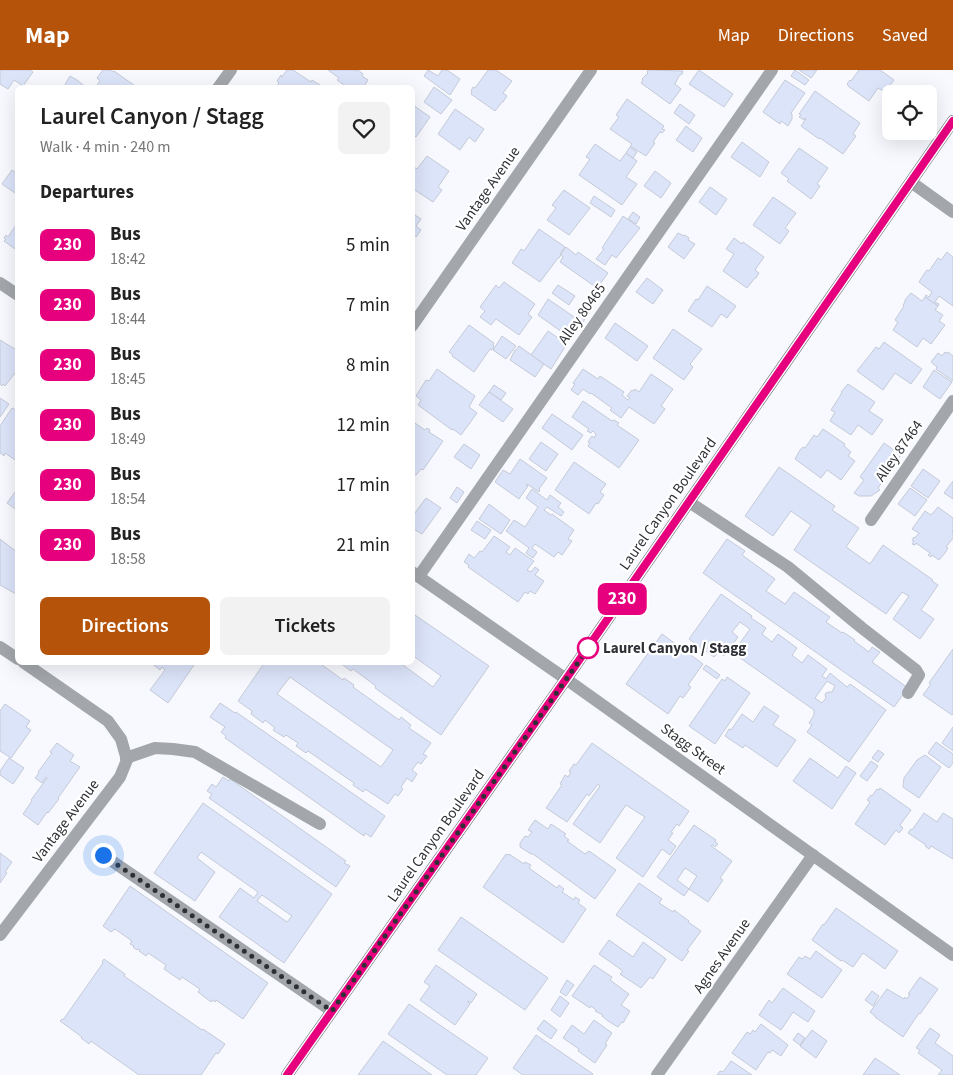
<!DOCTYPE html>
<html lang="en">
<head>
<meta charset="utf-8">
<style>
  :root { --surface:#fff; --page:#f2f2f2; --text:#222; --muted:#767676; --accent:#b45309 }
  body { margin:0; font-family:"Source Sans 3",sans-serif; background:var(--page); color:var(--text); height:100vh; display:flex; flex-direction:column; font-size:19px; white-space:nowrap }
  * { box-sizing:border-box; margin:0 }
  p { font-size:16px; color:var(--muted) }
  .icon { flex:none; width:28px; height:28px; fill:none; stroke:currentColor; stroke-width:2; stroke-linecap:round; stroke-linejoin:round }
  .map { position:relative; flex:1; overflow:hidden }
  .drawer { position:absolute; left:15px; top:15px; width:400px; height:580px; display:flex; flex-direction:column; background:var(--surface); border-radius:8px; box-shadow:0 5px 20px #0002 }
  .drawer>* { flex:none }
  .badge { padding:0 10px; border-radius:8px; font-size:18px; line-height:32px }
  .controls { position:absolute; left:882px; top:15px; display:grid; gap:10px }
  .controls a { display:grid; place-items:center; width:55px; height:55px; border-radius:8px; background:var(--surface); box-shadow:0 5px 20px #0002; font-size:25px }
  .you { position:absolute; width:25px; height:25px; margin:-12px; border:4px solid #fff; border-radius:50%; background:#1a73e8; box-shadow:0 0 0 8px #1a73e833 }
  .map>.badge { position:absolute; translate:-50% -50%; box-shadow:0 0 0 2px #fff }
  h2 { padding:0 25px; font-size:19px; line-height:45px }
  .round { display:grid; place-items:center; flex:none; width:52px; height:52px; border-radius:8px; background:var(--page) }
  .overview { display:flex; align-items:center; justify-content:space-between; height:85px; padding:0 25px }
  h1 { font-size:24px; font-weight:600; line-height:38px }
  .primary-button { display:flex; gap:10px; margin-top:auto; padding:10px 25px }
  .primary-button a { flex:1; height:58px; border-radius:8px; background:var(--accent); color:#fff; font-size:20px; font-weight:600; line-height:58px; text-align:center }
  .primary-button a+a { background:var(--page); color:var(--text) }
  ul { padding:0; list-style:none }
  li { display:flex; align-items:center; gap:15px; height:60px; padding:0 25px }
  li div { flex:1 }
  li b { display:block; font-size:19px }
  li em { font-style:normal }
  li .badge { min-width:55px; font-weight:700; text-align:center }
  header { display:flex; align-items:center; gap:30px; box-sizing:border-box; height:70px; padding:0 25px; background:var(--accent); color:#fff }
  header strong { font-size:24px }
  nav { display:flex; gap:28px; margin-inline-start:auto; font-size:18px }
  .map>svg:first-child { display:block }
</style>
</head>
<body>
<header>
<strong>Map</strong>
<nav><a>Map</a><a>Directions</a><a>Saved</a></nav>
</header>
<div class="map">
<svg width="953" height="1005" viewBox="0 0 953 1005">
  <rect width="100%" height="100%" fill="#f7f9fe"/>
  <g fill="#dce4fa" stroke="#c5cad7" fill-rule="evenodd">
    <path d="M0,0H30L33,2L23,16L14,10L8,19L0,14Z"/>
    <path d="M103,0H110L114,2V1L138,18H95L100,11L97,8Z"/>
    <path d="M287,0H293L311,12L312,10L320,15L318,18H275L279,13L277,11L281,5L282,7Z"/>
    <path d="M328,0H354L356,1L358,0L363,4L362,6L368,10L363,18H348L337,10L339,8Z"/>
    <path d="M428,0L438,6L442,0H447L460,9L450,25L424,6Z"/>
    <path d="M488,0H496L512,11L503,23L507,26L503,32V31L495,41L471,24L472,22L471,21L473,17L475,18Z"/>
    <path d="M648,0L683,1L682,3H683L679,6L675,14L681,19L670,34L641,13L643,10L642,9L648,3L647,2Z"/>
    <path d="M699,0L733,24L724,37L689,14Z"/>
    <path d="M795,0L809,10L805,15L791,6Z"/>
    <path d="M799,0H817L811,8Z"/>
    <path d="M859,0H880L894,10L885,22L878,18L869,31L848,16V15L847,14L850,10L851,11Z"/>
    <path d="M70,6L77,10L87,18H63Z"/>
    <path d="M785,10L805,23L791,43L792,44V49L788,56L781,51L780,54L763,42Z"/>
    <path d="M434,17L452,30L441,44L424,32Z"/>
    <path d="M815,21L860,53L853,64L856,66L843,84L820,68L819,69L801,56L806,49L805,48L804,50L799,47L801,45L799,44Z"/>
    <path d="M627,29L664,56L662,59L665,60L662,63L660,62L653,72L655,73L646,86L630,76L632,74L610,59L619,47L616,45Z"/>
    <path d="M680,34L695,45L689,54L674,43Z"/>
    <path d="M413,35L430,47L416,67L415,66L413,69L412,36Z"/>
    <path d="M455,39L484,59L475,72L469,67L460,80L438,64Z"/>
    <path d="M686,56L702,68L693,82L676,70Z"/>
    <path d="M742,72L769,92L760,107L731,87Z"/>
    <path d="M595,74L620,91L626,83L637,91L626,107L637,114L622,135L579,105L590,89L586,87Z"/>
    <path d="M630,77L637,82L633,88L626,83Z"/>
    <path d="M799,78L828,98L817,114L820,116L811,129L787,111L789,109L781,103Z"/>
    <path d="M427,86L449,101L438,117L442,120L433,132L412,118V96L417,99Z"/>
    <path d="M12,100L18,104V125L2,114Z"/>
    <path d="M655,101L671,113L661,128L644,116Z"/>
    <path d="M710,117L727,129L716,145L699,132Z"/>
    <path d="M564,120L590,138L569,165L547,150L556,138L552,135Z"/>
    <path d="M594,126L615,140L611,147L590,133Z"/>
    <path d="M773,127L796,143L785,158L789,161L780,174L753,155Z"/>
    <path d="M633,142L640,147L636,154L628,149Z"/>
    <path d="M412,143L421,149L416,156L421,160L416,167L412,164Z"/>
    <path d="M623,146L640,158L616,188L612,185L605,195L596,189L604,179L602,178Z"/>
    <path d="M18,152V181L4,171L6,169L4,168L6,165L8,167Z"/>
    <path d="M539,159L565,177L560,184L561,185L559,188H558L540,212L512,193L521,179L524,181Z"/>
    <path d="M678,163L684,166L685,165L689,168L688,170L695,174L684,189L668,177Z"/>
    <path d="M734,168L742,174L743,172L764,187L755,200L759,203L756,208H755L747,218L723,201L734,184L726,179Z"/>
    <path d="M566,177L576,185L578,182L608,203L597,218L560,192L563,187L561,184Z"/>
    <path d="M947,182L953,187V236L939,226L935,232L939,234L938,236L925,227L926,225L929,227L932,222L919,212L924,204L927,200L929,201L938,188L941,190Z"/>
    <path d="M647,208L663,220L653,234L636,222Z"/>
    <path d="M504,212L535,234L528,244L532,247L519,265L496,249L491,255L480,247L485,241L480,237L496,215L499,218Z"/>
    <path d="M558,215L575,226L569,235L552,223Z"/>
    <path d="M707,216L736,236L727,248L721,244L712,257L688,241L696,229L698,230Z"/>
    <path d="M911,223L922,231L925,227L938,236L935,240L943,245L939,251L945,255L931,274L923,268L917,277L893,260L898,252L895,250L904,236L903,235L905,232V230Z"/>
    <path d="M548,229L580,251L569,267L538,245Z"/>
    <path d="M579,241L587,246L583,252L575,247Z"/>
    <path d="M615,253L648,276L637,291L605,268Z"/>
    <path d="M469,255L494,273L493,275L494,276L492,280L490,279L474,302L452,286L453,285L449,282Z"/>
    <path d="M673,259L702,279L690,294L693,297L684,310L653,288Z"/>
    <path d="M548,261L564,272L565,277L551,299L531,285Z"/>
    <path d="M502,266L516,276L506,289L493,280Z"/>
    <path d="M0,270L18,281V299L5,316L3,314L2,316L0,314Z"/>
    <path d="M884,272L922,299L911,314L895,303L883,320L857,301L876,277L879,279Z"/>
    <path d="M519,276L544,294L535,307L510,290L515,280H516Z"/>
    <path d="M945,282L947,283L948,282L953,286V311L936,299L937,297L931,292L938,283L942,286Z"/>
    <path d="M437,299L475,326L469,337L477,343L461,365L453,359L452,360L418,335L421,330L416,326L426,310L429,311Z"/>
    <path d="M583,299L598,309L600,306L624,322L622,325L628,330L630,328L627,326L632,320L634,321L635,319L639,322L651,304L673,319L661,336L665,339L654,354L629,337L621,348L610,340L612,338L591,323L590,324L583,319L578,325L571,320L575,314L573,313Z"/>
    <path d="M934,300L952,312L940,329L923,317Z"/>
    <path d="M848,314L875,332L869,341L883,350L872,365L858,355L851,365L830,351L835,342L831,340L840,326L842,322H841Z"/>
    <path d="M494,315L506,323L501,330L489,322Z"/>
    <path d="M489,322L513,339L503,352L479,335Z"/>
    <path d="M0,328L9,334L0,347Z"/>
    <path d="M583,331L612,351L614,350L619,353L617,355L639,370L619,398L588,376L590,373L588,372L592,366L594,368L596,364L593,361L591,363L587,361L589,359L572,347Z"/>
    <path d="M12,338L18,341V392L5,383L4,386L0,383V356Z"/>
    <path d="M552,344L583,365L572,380L542,358Z"/>
    <path d="M412,351L425,360L427,358L430,360L429,362L443,371L423,400L421,399L416,405L412,403Z"/>
    <path d="M823,359L845,374L844,376L851,382L848,386L855,391L841,410L827,400L821,408L795,389L800,380L803,377L805,378L814,365L817,367Z"/>
    <path d="M541,372L558,384L546,401L529,389Z"/>
    <path d="M884,373L901,385L878,418L880,420L871,426H859L854,423L864,410L860,407Z"/>
    <path d="M464,374L480,385L471,399L454,387Z"/>
    <path d="M520,389L547,408L539,419L540,420L539,422L527,414L526,415L528,416L519,429L495,412L503,400L510,404Z"/>
    <path d="M574,392L606,414L600,422L604,425L598,434L596,433L589,444L555,420Z"/>
    <path d="M779,397L835,436L832,440L859,458L846,477L870,494L883,475L933,510L932,511L938,515L921,540L934,549L920,569L893,549L909,526L902,522L886,544L794,480L811,455L791,441L773,466L745,446Z"/>
    <path d="M923,399L940,411L928,428L911,416Z"/>
    <path d="M953,411V429L944,423Z"/>
    <path d="M457,417L464,422L457,433L450,428Z"/>
    <path d="M18,418V441L7,433Z"/>
    <path d="M910,418L927,430L915,446L898,434Z"/>
    <path d="M532,419L547,430L550,425L561,433L558,437L564,442L561,446L547,437L544,440L551,445L552,444L574,460L568,469L572,471L562,485L558,482L554,487L535,474L532,478L537,482L533,488L526,483L529,478L506,461L514,450L525,457L538,437L526,428Z"/>
    <path d="M426,428L441,438L422,464L412,458V447Z"/>
    <path d="M489,434L510,450L501,464L479,449Z"/>
    <path d="M938,437L953,448V460L952,461L953,462V468L946,477L948,478L945,483L939,490L932,485L931,487L928,485L930,483L916,473L915,475L912,474L914,471L912,470L914,467L915,468L919,463L912,459L925,441L931,445Z"/>
    <path d="M477,451L491,460L485,469L471,460Z"/>
    <path d="M494,466L510,477L506,482L510,485L515,478L534,491L527,500L531,502L535,497L539,500L535,505L544,511L535,524L530,521L528,524L525,522L518,532L468,497L469,495L464,492L469,484L474,488L480,481L482,482Z"/>
    <path d="M0,469L18,483V525L0,515Z"/>
    <path d="M727,469L745,481L742,485L775,509L766,521L785,534L794,522L830,547L826,552L842,563L843,562L855,570L854,571L869,582L872,577L880,582L872,592L908,618L894,637L703,503Z"/>
    <path d="M721,524L752,546L751,548L766,558L762,564L772,572L778,564L797,578L792,585L802,593L808,585L827,599L822,606L826,609L830,603L847,617L850,614L886,640L849,692L807,662L812,655L809,653L814,645V640L733,583L750,559L740,552L732,562L738,567L724,586L719,582L714,587L689,569ZM827,611L835,616L832,622H828L825,624L826,628L822,633L815,628Z"/>
    <path d="M412,543L489,596L441,665L375,618L376,616L353,599L351,601L339,592H399L433,617L441,606L412,585Z"/>
    <path d="M662,564L703,594L688,615L691,617L683,628L680,626L668,644L626,614Z"/>
    <path d="M953,579V644L952,645L923,625L931,614L929,613Z"/>
    <path d="M150,592H196L168,633L150,620L165,600L162,597L160,600Z"/>
    <path d="M265,592H318L343,610L344,608L354,615L353,617L399,650L401,647L411,655L409,658L431,673L423,684L427,686L421,694L418,692L412,700L417,704L412,712L407,708L401,717L403,719L398,726L395,724L388,734L365,719L363,722L353,715L354,713L308,681L306,683L296,676L298,673L286,665L284,667L273,660L275,658L265,650L263,653L251,644L252,641L238,631ZM290,607L393,680L381,697L277,624Z"/>
    <path d="M706,595L720,605L717,609L703,599Z"/>
    <path d="M727,607L750,623L715,674L689,656L722,609L725,611Z"/>
    <path d="M220,633L235,643L236,642L385,746L371,767L365,763L364,766L225,668L226,666L221,662L225,657L210,647Z"/>
    <path d="M5,634L30,651L26,657L31,660L11,688L0,681V641Z"/>
    <path d="M764,636L779,646L773,655L796,670L777,697L745,675L743,678L725,666L729,659L731,660L742,644L753,652Z"/>
    <path d="M953,657V681L942,673Z"/>
    <path d="M936,672L953,684V693L949,698L928,683Z"/>
    <path d="M57,673L74,685L70,691L80,697L58,728L59,729L48,743L47,742L38,755L23,744L32,731L31,730L47,708L46,707L42,713L35,708L39,703L38,702L52,683L50,682Z"/>
    <path d="M592,673L689,741L679,756L677,754L671,762L673,763L668,770L676,776L670,785L662,779L643,807L616,788L645,747L626,735L600,773L573,754L600,716L598,714L589,726L587,724L567,752L546,738L562,715L560,714L565,705L568,707L571,702L569,701L574,694L576,695Z"/>
    <path d="M878,680L884,684L878,692L872,688Z"/>
    <path d="M925,685L941,697L919,728L903,717L904,708L917,690Z"/>
    <path d="M9,688L24,698L13,714L0,705V701Z"/>
    <path d="M810,688L838,708L846,696L856,703L832,739L793,711Z"/>
    <path d="M871,691L878,696L867,711L860,706Z"/>
    <path d="M223,707L229,711L230,709L346,791L344,793L350,796L336,817L209,728L212,724L207,721L212,714L216,717Z"/>
    <path d="M880,718L911,740L900,755L903,758L899,763L896,760L885,775L855,754L870,732L867,730L871,725L872,726L877,719L879,720Z"/>
    <path d="M203,733L332,824L284,893L219,847L240,818L254,828L258,822L201,782L197,788L215,802L195,831L154,803ZM262,825L292,846L287,852L257,831Z"/>
    <path d="M924,743L937,752L943,743L953,749V789L931,776L929,779L925,776L926,775L908,763L911,759L912,760Z"/>
    <path d="M535,750L548,759L551,754L566,764L564,766L569,770L567,771L585,784L589,781L616,800L595,829L533,784H531L520,777V773L525,766L528,767L532,762L528,760Z"/>
    <path d="M694,755L716,770L715,772L718,774L715,777L713,775L711,776L732,791L720,808L723,810L708,832L689,819L684,826L657,807ZM685,798L697,806L689,819L677,810Z"/>
    <path d="M0,783L12,792L5,802L7,803L0,813Z"/>
    <path d="M506,784L508,785L509,784L524,794L525,792L531,795L529,798L557,818L559,815L564,819L562,822L574,830L575,827L580,830L578,833L586,839L563,873L483,817Z"/>
    <path d="M639,813L662,829L659,833L673,842L674,840L689,851L688,852L701,861L687,880L689,881L682,891L616,845Z"/>
    <path d="M130,816L268,913L243,949L216,930L215,932L212,930L211,932L198,922L200,919L182,907L180,910L164,899L166,895L148,883L146,886L139,881L140,880L138,879L137,880L133,877L134,876L130,874L132,871L115,859L111,862L103,856Z"/>
    <path d="M836,838L898,881L885,899L863,883L853,897L842,890L841,891L812,870L823,854L824,855Z"/>
    <path d="M461,847L548,908L525,940L438,880Z"/>
    <path d="M609,870L633,887L643,872L666,889L653,909L650,907L641,918L620,904L623,901L599,884Z"/>
    <path d="M816,881L842,900L822,928L787,904L799,887L802,889L805,886L810,889Z"/>
    <path d="M104,889L125,904L124,906L202,960L203,959L225,974L218,984L216,983L201,1005H139L91,971L89,974L81,968L82,967L60,951L62,949L63,950L103,893L102,892Z"/>
    <path d="M436,895L477,924L471,933L468,931V932L470,934L455,955L420,930L430,916L424,912Z"/>
    <path d="M594,895L612,907L610,910L629,924L621,935L630,941L623,953L622,952L618,957L608,951L602,946L603,945L595,941L596,940L591,936L590,938L572,926Z"/>
    <path d="M920,907L938,919L920,944L919,943L903,967L875,947V946L870,942L887,919L904,929L905,927L907,929L910,924H908Z"/>
    <path d="M567,910L574,915L566,926L560,922Z"/>
    <path d="M783,918L815,941L808,952L793,942L781,960L759,945L769,930L772,933Z"/>
    <path d="M872,921L879,926L873,936L865,930Z"/>
    <path d="M560,926L569,933L560,947L551,940Z"/>
    <path d="M409,934L488,988L476,1005H447L388,964Z"/>
    <path d="M544,950L557,960L551,969L537,959Z"/>
    <path d="M594,950L612,963L605,974L607,975L595,993L578,981L579,979L563,968L572,955L584,964Z"/>
    <path d="M761,954L788,975L781,986L772,980L770,983L768,982L756,1000L732,983L747,962L750,964L753,960L755,962Z"/>
    <path d="M930,958L940,965L935,973L953,986V1005H938L942,1000L918,983L920,980L916,978Z"/>
    <path d="M812,960L827,971L816,988L800,976Z"/>
    <path d="M798,963L805,968L800,975L793,970Z"/>
    <path d="M536,965L593,1004L592,1005H523L513,998Z"/>
    <path d="M383,971L432,1005H358Z"/>
    <path d="M875,988L900,1005H863Z"/>
    <path d="M731,991L752,1005H717L720,1001L723,1002Z"/>
  </g>
  <g fill="none" stroke-linecap="round" stroke-linejoin="round">
    <g stroke="#a3a6ab" stroke-width="12">
      <path d="M218,18L231,0"/>
      <path d="M911,112L953,142"/>
      <path d="M0,213L18,225"/>
      <path d="M412,256L591,0"/>
      <path d="M689,432L788,497L862,558L916,600L919,605L908,623"/>
      <path d="M871,450L953,331"/>
      <path d="M412,502L566,609L953,885"/>
      <path d="M419,506L772,0"/>
      <path d="M0,577L18,589"/>
      <path d="M126,688L155,678L173,679L195,682L320,754"/>
      <path d="M103,785L332,941"/>
      <path d="M0,865L120,707L127,690L121,669L108,651L23,592"/>
      <path d="M657,1005L813,785"/>
    </g>
    <path stroke="#5e626b" stroke-width="12" d="M287,1005L566,609L953,51"/>
  </g>
  <g fill="none" stroke-linecap="round" stroke-linejoin="round">
    <g stroke="#fff" stroke-width="11">
      <path id="line" d="M287,1005L566,609L953,51"/>
    </g>
    <use href="#line" stroke="#e6007e" stroke-width="8"/>
    <path stroke="#2e3035" stroke-width="5" stroke-dasharray="0 9" d="M103,785L332,941L589,577L588,578"/>
  </g>
  <circle fill="#fff" stroke="#e6007e" stroke-width="2.5" cx="588" cy="578" r="10"/>
  <g text-anchor="middle" dominant-baseline="central" stroke-width="4.5" stroke-linejoin="round" paint-order="stroke">
    <g font-size="15" fill="#2e3035" stroke="#fff">
      <text transform="translate(488 119) rotate(-55)">Vantage Avenue</text>
      <text transform="translate(582 244) rotate(-55)">Alley 80465</text>
      <text transform="translate(899 381) rotate(-55)">Alley 87464</text>
      <text transform="translate(668 434) rotate(-55)">Laurel Canyon Boulevard</text>
      <text transform="translate(693 679) rotate(36)">Stagg Street</text>
      <text transform="translate(66 751) rotate(-53)">Vantage Avenue</text>
      <text transform="translate(436 766) rotate(-55)">Laurel Canyon Boulevard</text>
      <text transform="translate(722 886) rotate(-55)">Agnes Avenue</text>
    </g>
    <g font-size="15" font-weight="bold" fill="#2e3035" stroke="#fff" text-anchor="start">
      <text x="603" y="578">Laurel Canyon / Stagg</text>
    </g>
  </g>
</svg>
<div class="controls">
<a><svg class="icon" aria-label="locate" viewBox="0 0 24 24"><circle cx="12" cy="12" r="6"/><path d="M12 2v4M12 18v4M2 12h4M18 12h4"/></svg></a>
</div>
<div class="you" style="left:103px;top:785px"></div>
<b class="badge" style="left:622px;top:529px;background:#e6007e;color:#fff">230</b>
<section class="drawer">
<div class="overview"><div><h1>Laurel Canyon / Stagg</h1><p>Walk · 4 min · 240 m</p></div><a class="round"><svg class="icon" aria-label="heart" viewBox="0 0 24 24"><path d="M12 20l-8-8c-3-5 5-10 8-4 3-6 11-1 8 4z"/></svg></a></div>
<h2>Departures</h2>
<ul>
<li><span class="badge" style="background:#e6007e;color:#fff">230</span><div><b>Bus</b><p>18:42</p></div><em>5 min</em></li>
<li><span class="badge" style="background:#e6007e;color:#fff">230</span><div><b>Bus</b><p>18:44</p></div><em>7 min</em></li>
<li><span class="badge" style="background:#e6007e;color:#fff">230</span><div><b>Bus</b><p>18:45</p></div><em>8 min</em></li>
<li><span class="badge" style="background:#e6007e;color:#fff">230</span><div><b>Bus</b><p>18:49</p></div><em>12 min</em></li>
<li><span class="badge" style="background:#e6007e;color:#fff">230</span><div><b>Bus</b><p>18:54</p></div><em>17 min</em></li>
<li><span class="badge" style="background:#e6007e;color:#fff">230</span><div><b>Bus</b><p>18:58</p></div><em>21 min</em></li>
</ul>
<div class="primary-button"><a>Directions</a><a>Tickets</a></div>
</section>
</div>
</body>
</html>
